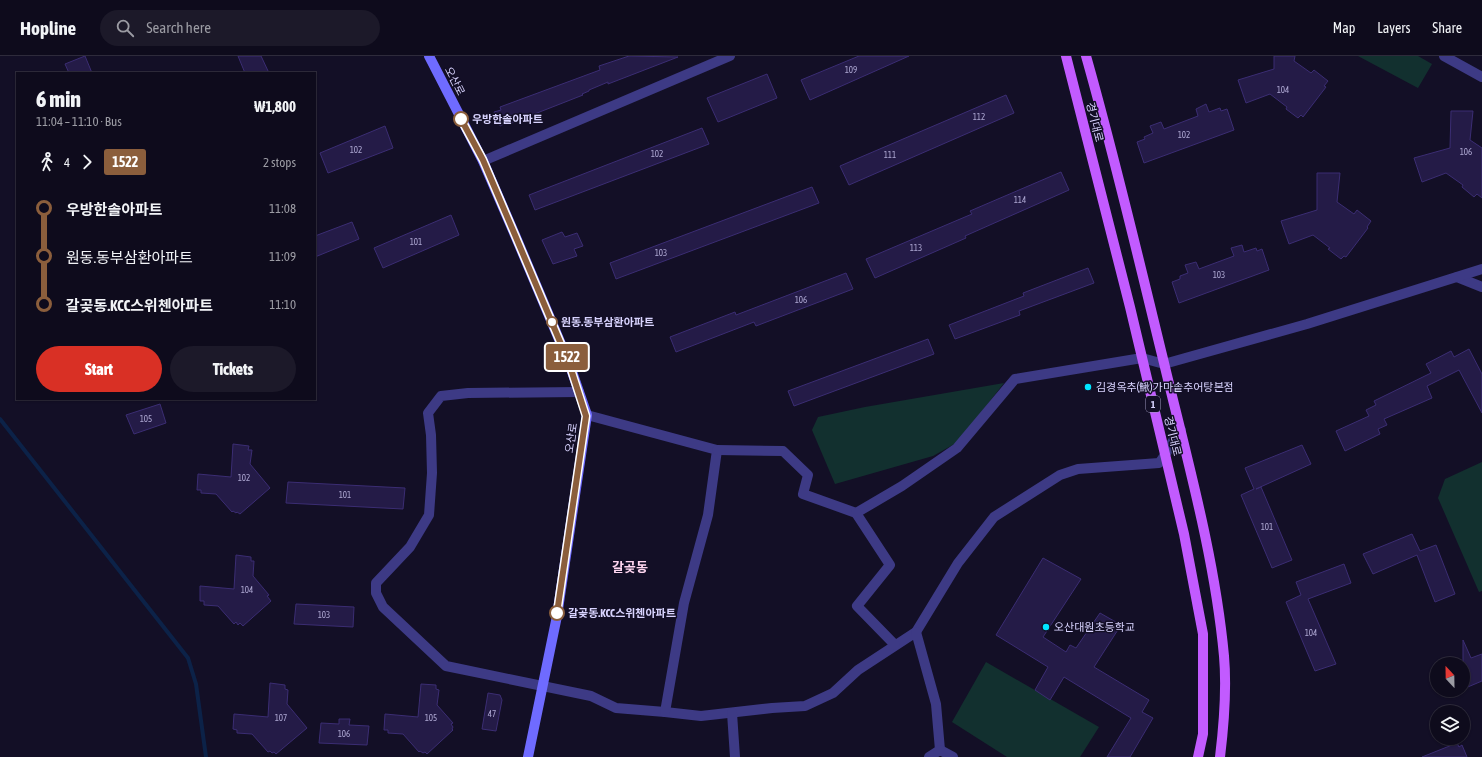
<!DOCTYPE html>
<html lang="en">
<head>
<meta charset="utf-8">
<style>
  :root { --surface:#0e0b1c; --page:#1c1929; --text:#f1f3f6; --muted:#9b9ba3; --line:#2e2b3b; --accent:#d93025 }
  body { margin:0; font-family:"Asap Condensed","Noto Sans KR",sans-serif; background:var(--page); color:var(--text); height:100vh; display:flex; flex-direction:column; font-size:15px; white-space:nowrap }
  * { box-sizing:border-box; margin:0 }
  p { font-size:13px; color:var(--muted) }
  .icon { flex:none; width:22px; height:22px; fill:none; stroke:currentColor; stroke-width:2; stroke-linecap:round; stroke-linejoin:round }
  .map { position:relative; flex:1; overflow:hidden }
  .sheet { position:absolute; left:16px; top:16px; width:300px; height:328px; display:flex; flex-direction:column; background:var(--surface); border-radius:0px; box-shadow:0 1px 3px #0004,0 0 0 1px var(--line) }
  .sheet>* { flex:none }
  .badge { padding:0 8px; border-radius:3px; font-size:14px; line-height:26px }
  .needle { width:26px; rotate:338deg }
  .tools { position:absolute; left:1430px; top:601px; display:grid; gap:8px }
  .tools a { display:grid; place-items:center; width:40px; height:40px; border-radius:50%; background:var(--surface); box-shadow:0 1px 3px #0004,0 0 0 1px var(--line); font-size:20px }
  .map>.badge { position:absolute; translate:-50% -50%; box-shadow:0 0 0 2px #fff }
  .legs { display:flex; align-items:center; gap:6px; height:44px; padding:0 20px; font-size:13px }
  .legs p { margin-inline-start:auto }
  .overview { display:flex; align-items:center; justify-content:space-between; height:68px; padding:0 20px }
  h1 { font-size:22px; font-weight:800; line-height:30px }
  .action { display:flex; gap:8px; margin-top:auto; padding:8px 20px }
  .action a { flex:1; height:46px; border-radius:24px; background:var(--accent); color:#fff; font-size:16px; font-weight:800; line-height:46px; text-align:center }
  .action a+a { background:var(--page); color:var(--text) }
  ul { padding:0 20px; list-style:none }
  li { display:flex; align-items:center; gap:14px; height:48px; font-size:15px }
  li i { display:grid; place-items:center; width:6px; height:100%; margin:0 5px; background:currentColor }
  li i::after { content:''; width:10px; height:10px; margin:-5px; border:3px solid; border-radius:50%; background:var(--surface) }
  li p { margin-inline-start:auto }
  li:first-child i { background:linear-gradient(#0000 50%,currentColor 0) }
  li:last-child i { background:linear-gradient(currentColor 50%,#0000 0) }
  header { display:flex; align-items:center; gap:24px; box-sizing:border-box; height:56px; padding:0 20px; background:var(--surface); border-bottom:1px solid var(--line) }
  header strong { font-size:19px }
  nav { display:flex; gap:22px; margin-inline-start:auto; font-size:14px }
  .search { width:280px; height:36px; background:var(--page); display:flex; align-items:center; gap:10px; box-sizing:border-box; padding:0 14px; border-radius:22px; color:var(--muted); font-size:15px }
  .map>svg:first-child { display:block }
</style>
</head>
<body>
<header>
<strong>Hopline</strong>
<div class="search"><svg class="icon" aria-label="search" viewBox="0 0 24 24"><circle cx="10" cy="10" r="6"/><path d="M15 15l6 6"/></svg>Search here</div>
<nav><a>Map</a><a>Layers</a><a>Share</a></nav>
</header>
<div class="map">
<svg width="1482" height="701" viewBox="0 0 1482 701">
  <rect width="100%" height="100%" fill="#130f26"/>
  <g fill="#12302f">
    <path d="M1358,0H1418L1432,8L1418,32Z"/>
    <path d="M1004,327L958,386L933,400L835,428L812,374L818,361L865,351Z"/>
    <path d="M1482,406V535L1479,536L1438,442L1445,423Z"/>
    <path d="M986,606L1099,671L1080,701H1007L952,666Z"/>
  </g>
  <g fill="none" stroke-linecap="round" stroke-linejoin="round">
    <path stroke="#0c2248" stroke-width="4" d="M0,363L188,602L196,628L206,701"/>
  </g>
  <g fill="#241b47" stroke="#3b2d73">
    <path d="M85,0L92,17H69L65,8Z"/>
    <path d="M238,0H261L269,17H245Z"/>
    <path d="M629,0L678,1L608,28V26L589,34V35L582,38L583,39L509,68L508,66L500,70L494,56L501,54L500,51L600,14L599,10Z"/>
    <path d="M859,0H909L810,44L801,24Z"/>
    <path d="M1274,0H1295L1294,5L1311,17L1314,14L1328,25L1324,30L1326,31L1303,61L1301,59L1298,62L1286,53L1287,51L1270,38L1246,47L1238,24L1274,13Z"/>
    <path d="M767,18L777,42L718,66L707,42Z"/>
    <path d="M1006,39L1014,57L849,129L840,110Z"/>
    <path d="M1206,48L1209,56L1220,52L1221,55L1227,53L1234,74L1144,107L1137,86L1145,83L1144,81L1153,77L1150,70L1161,66L1164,73L1198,60L1196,53Z"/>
    <path d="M1451,55H1473L1470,84L1482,92V142L1477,138L1474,141L1462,131L1463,129L1446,117L1422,126L1414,102L1450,92Z"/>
    <path d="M385,70L393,92L328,117L320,97Z"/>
    <path d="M702,72L709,88L535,154L529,139Z"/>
    <path d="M1061,116L1069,134L965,180L966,182L875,222L866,203L972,158L970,155Z"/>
    <path d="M1317,117H1340L1337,146L1354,158L1357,154L1371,165L1367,171L1368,172L1346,201L1344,200L1341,203L1328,193L1330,192L1313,179L1289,188L1281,165L1317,154Z"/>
    <path d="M812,131L819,147L616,223L610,207Z"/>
    <path d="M451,159L459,179L383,212L374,192Z"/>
    <path d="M352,166L359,183L315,201V180Z"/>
    <path d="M562,176L565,181L577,177L583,190L574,193L577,200L553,208L542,184Z"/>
    <path d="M1242,189L1244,196L1256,192L1257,195L1262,193L1269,214L1179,247L1172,226L1180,223V220L1188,217L1185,209L1196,206L1199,213L1234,200L1231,192Z"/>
    <path d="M1088,212L1094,227L1019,255L1020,259L955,283L949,269L1024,240L1023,237Z"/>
    <path d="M846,217L853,233L756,270L754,266L676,296L670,281L735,256L736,259Z"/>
    <path d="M928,283L934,298L794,350L788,335Z"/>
    <path d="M1469,293L1482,318V357L1459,314L1427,330L1432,342L1384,363L1387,369L1378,373L1380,378L1345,395L1336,375L1369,360L1366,354L1376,349L1374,345L1431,317L1426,308L1451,295L1454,301Z"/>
    <path d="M160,348L166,367L134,378L126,359Z"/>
    <path d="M233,388L249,390L248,394H252L250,408L270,432L240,458L237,456L236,457L233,455L232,456L216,438L201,437V434H197L198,418L231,421Z"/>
    <path d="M1302,389L1311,408L1256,433L1261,431L1292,504L1272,512L1241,439L1254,433L1245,412Z"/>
    <path d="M288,426L405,432L403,453L286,447Z"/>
    <path d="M1412,478L1420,495L1436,489L1455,538L1435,546L1417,499L1373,518L1363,498Z"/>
    <path d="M236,499L251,501V505H254L253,520L269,539L267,540L271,545L243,570L240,567L238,569L236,566L234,568L218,550L204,549V545H200V530L234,533Z"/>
    <path d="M1043,502L1081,523L1043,581L1066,596L1070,589L1076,592L1100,557L1121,569L1094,611L1149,644L1142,656L1153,662L1130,701H1107L1131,662L1064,621L1050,644L1035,634L1048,611L996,579Z"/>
    <path d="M1344,508L1351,527L1308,543L1336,608L1315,615L1286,546L1301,539L1296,526Z"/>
    <path d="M296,548L354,551L353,571L294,568Z"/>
    <path d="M1463,584L1471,602L1482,598V625L1463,633Z"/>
    <path d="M270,627L285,629V633L288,634L287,648L307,672L276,698L274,696L272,697L270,695L268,696L252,678L237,677V674L233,673L234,658L268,661Z"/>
    <path d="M421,628L436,629V633L439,634L437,649L453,667L451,668L453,671L452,673L453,674L427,698L425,696L423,697L420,695L419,696L403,678L388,677V674H384L385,658L418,661Z"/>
    <path d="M488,637L500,639L502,644L496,675L482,673Z"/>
    <path d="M339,663H350L349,669L369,670L367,689L319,687L321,667L339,668Z"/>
    <path d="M1457,687L1459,691L1462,689L1467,701H1422Z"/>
  </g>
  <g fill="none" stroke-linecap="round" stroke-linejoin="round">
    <g stroke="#3d3a85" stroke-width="10">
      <path d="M1444,0L1482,21"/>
      <path d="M483,105L730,0"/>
      <path d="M1457,221L1482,231"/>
      <path d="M579,336L468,337L441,340L428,357L431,379L432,417L429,459L410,491L376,527V537L383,551L446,610L591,640L616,652L665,656L701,660L772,652L805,650L833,637L858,614L916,576L958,507L994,461L1060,419L1078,413L1159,407C1169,396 1171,384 1181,374"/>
      <path d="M587,359L717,394L708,459L684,547L665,656"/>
      <path d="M717,394L783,395L808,419L803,438L856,457L902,430L957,392L1015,323L1142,302L1164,308L1307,268L1482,213"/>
      <path d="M856,457L890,509L857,550L895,589"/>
      <path d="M916,576L936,648L940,694"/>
      <path d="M732,657L735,701"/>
      <path d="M929,701L940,694L953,701"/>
    </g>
    <path stroke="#6f6bff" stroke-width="10" d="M429,0L483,105L515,179L569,307L587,359L557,560L528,701"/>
    <g stroke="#c25bff" stroke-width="10">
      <path d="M1066,0L1130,251L1184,478L1203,578V678L1198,701"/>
      <path d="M1086,0C1115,102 1139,205 1164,307C1187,403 1215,502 1224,600C1227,634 1224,668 1220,701"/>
    </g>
  </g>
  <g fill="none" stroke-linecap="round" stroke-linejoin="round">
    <g stroke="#fff" stroke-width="9">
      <path id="line-1" d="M461,63L483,104L515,179L569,307L586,360L557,557"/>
    </g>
    <use href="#line-1" stroke="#8b5e3c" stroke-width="6"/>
  </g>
  <g fill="#fff" stroke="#8b5e3c" stroke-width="2">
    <circle cx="461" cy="63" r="7"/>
    <circle cx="552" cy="266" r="5"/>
    <circle cx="557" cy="557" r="7"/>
  </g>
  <g fill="#00e5ff" stroke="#130f26" stroke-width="1.5">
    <circle cx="1088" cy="331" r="4"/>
    <circle cx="1046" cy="571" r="4"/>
  </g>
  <g text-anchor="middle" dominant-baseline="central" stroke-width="3" stroke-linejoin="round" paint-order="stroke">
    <g font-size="9" fill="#aca6d1">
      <text x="851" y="14">109</text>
      <text x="1283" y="34">104</text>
      <text x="979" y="61">112</text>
      <text x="1184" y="79">102</text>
      <text x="356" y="94">102</text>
      <text x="1466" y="96">106</text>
      <text x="657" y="98">102</text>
      <text x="890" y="99">111</text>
      <text x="1020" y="144">114</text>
      <text x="416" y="186">101</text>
      <text x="916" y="192">113</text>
      <text x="661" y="197">103</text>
      <text x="1219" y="219">103</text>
      <text x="801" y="244">106</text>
      <text x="146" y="363">105</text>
      <text x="244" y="422">102</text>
      <text x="345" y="439">101</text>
      <text x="1267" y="471">101</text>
      <text x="247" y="534">104</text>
      <text x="324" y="559">103</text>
      <text x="1311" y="577">104</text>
      <text x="492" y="658">47</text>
      <text x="281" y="662">107</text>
      <text x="431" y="662">105</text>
      <text x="344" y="678">106</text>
    </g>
    <rect fill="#130f26" stroke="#9e99be" stroke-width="1" x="1146" y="340" width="14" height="16" rx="3"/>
    <g font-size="10" font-weight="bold" fill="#d9d4ff">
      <text x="1153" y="348">1</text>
    </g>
    <g font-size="11" fill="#d9d4ff" stroke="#130f26">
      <text transform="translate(455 25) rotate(63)">오산로</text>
      <text transform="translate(1095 66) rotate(76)">경기대로</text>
      <text transform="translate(1173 380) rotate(76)">경기대로</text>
      <text transform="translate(571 382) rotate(-82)">오산로</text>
    </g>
    <g font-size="11" font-weight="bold" fill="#d9d4ff" stroke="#130f26" text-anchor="start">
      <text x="472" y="63">우방한솔아파트</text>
      <text x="561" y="266">원동.동부삼환아파트</text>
      <text x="568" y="557">갈곶동.KCC스위첸아파트</text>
    </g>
    <g font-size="11" fill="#d9d4ff" stroke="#130f26" text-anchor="start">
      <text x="1096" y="331">김경옥추(鰍)가마솥추어탕본점</text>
      <text x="1054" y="571">오산대원초등학교</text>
    </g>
    <g font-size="13" font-weight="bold" fill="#ffd6f0" stroke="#130f26">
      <text x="630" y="511">갈곶동</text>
    </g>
  </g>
</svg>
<div class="tools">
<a><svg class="needle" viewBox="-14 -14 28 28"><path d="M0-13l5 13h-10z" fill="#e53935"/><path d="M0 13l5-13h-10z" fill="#9b9ba3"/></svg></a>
<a><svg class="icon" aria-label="layers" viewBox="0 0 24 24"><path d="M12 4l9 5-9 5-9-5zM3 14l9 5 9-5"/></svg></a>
</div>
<b class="badge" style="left:567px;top:301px;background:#8b5e3c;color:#fff">1522</b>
<section class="sheet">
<div class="overview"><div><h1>6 min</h1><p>11:04 – 11:10 · Bus</p></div><b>₩1,800</b></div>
<div class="legs"><svg class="icon" aria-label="walk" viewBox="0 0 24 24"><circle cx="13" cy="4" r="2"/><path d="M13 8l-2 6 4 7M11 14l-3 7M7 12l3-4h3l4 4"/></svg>4<svg class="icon" aria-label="forward" viewBox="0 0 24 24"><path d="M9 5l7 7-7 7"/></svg><b class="badge" style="background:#8b5e3c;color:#fff">1522</b><p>2 stops</p></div>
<ul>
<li><i style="color:#8b5e3c"></i><b>우방한솔아파트</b><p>11:08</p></li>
<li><i style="color:#8b5e3c"></i><span>원동.동부삼환아파트</span><p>11:09</p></li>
<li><i style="color:#8b5e3c"></i><b>갈곶동.KCC스위첸아파트</b><p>11:10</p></li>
</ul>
<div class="action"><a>Start</a><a>Tickets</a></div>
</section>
</div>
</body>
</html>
